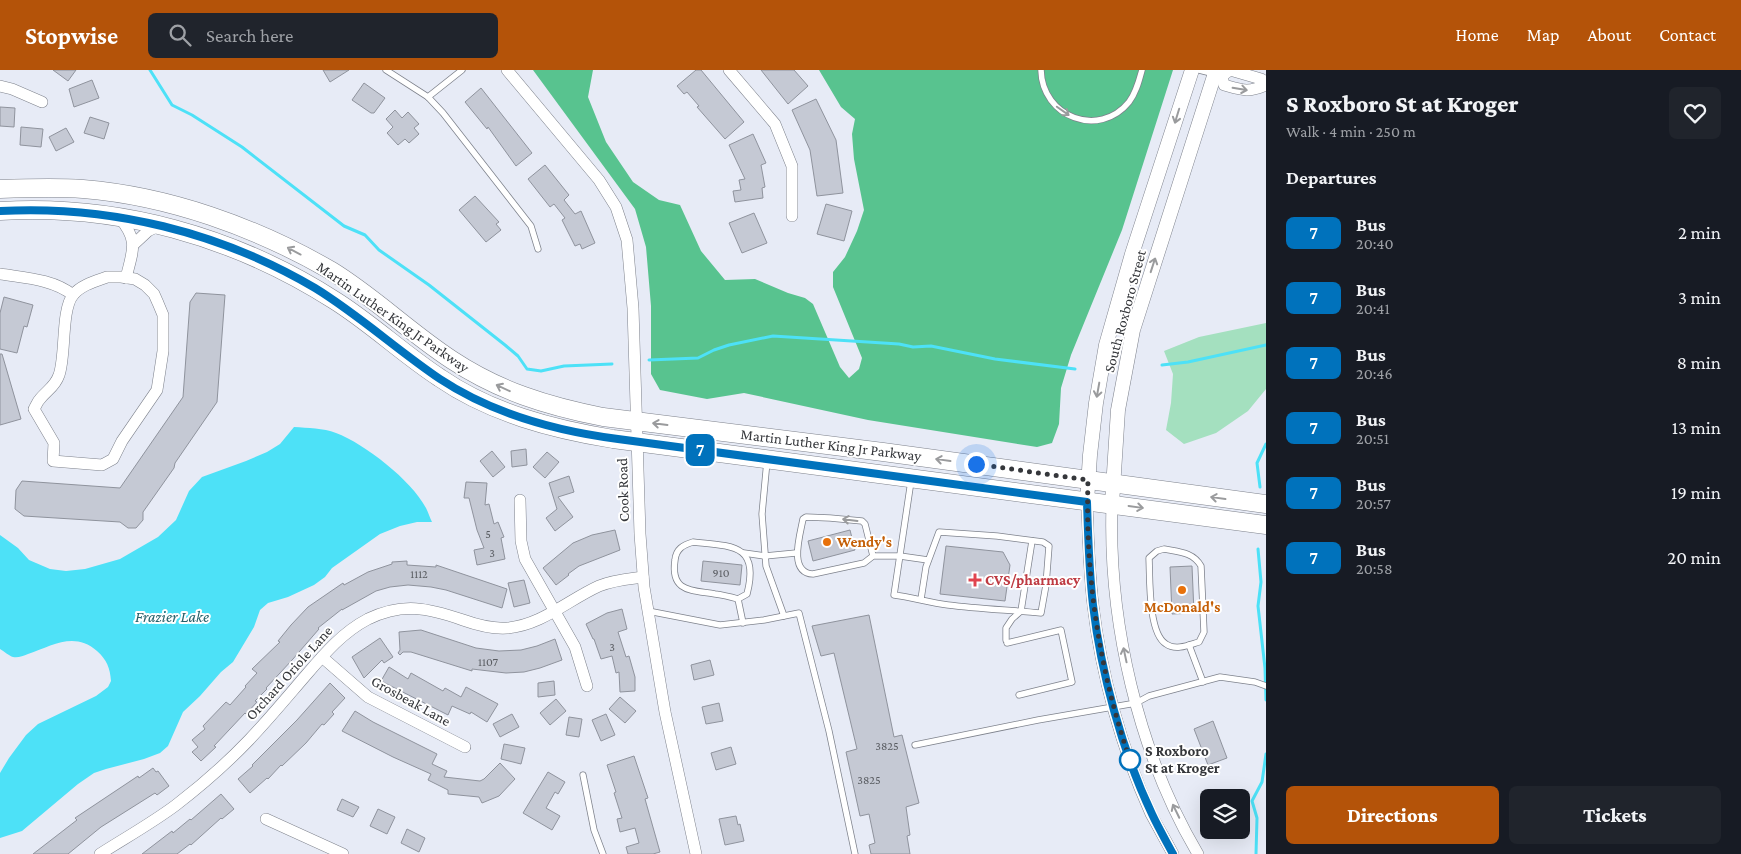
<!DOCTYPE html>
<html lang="en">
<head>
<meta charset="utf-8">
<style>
  :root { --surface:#171b24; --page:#20242c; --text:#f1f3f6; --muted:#9ea1a6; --accent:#b45309 }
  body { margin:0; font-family:"Crimson Pro",serif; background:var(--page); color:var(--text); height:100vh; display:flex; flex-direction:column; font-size:19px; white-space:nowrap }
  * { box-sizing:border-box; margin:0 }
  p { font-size:16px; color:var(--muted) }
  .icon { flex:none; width:28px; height:28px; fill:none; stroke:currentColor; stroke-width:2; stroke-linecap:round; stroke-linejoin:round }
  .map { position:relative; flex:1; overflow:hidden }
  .panel { display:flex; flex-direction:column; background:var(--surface); width:475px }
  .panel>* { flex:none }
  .badge { padding:0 10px; border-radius:8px; font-size:18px; line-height:32px }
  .tools { position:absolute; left:1200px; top:719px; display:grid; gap:10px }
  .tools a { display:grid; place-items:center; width:50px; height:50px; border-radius:8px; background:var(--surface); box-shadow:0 5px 20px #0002; font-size:25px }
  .you { position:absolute; width:25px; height:25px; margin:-12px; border:4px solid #fff; border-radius:50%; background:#1a73e8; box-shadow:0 0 0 8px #1a73e833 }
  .map>.badge { position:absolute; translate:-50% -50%; box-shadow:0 0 0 2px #fff }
  h2 { padding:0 20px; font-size:19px; line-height:45px }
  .round { display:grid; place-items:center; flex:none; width:52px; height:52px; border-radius:8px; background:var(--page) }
  .head { display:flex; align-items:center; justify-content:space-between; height:85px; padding:0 20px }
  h1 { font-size:24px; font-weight:800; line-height:38px }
  .cta { display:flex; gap:10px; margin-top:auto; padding:10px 20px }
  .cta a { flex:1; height:58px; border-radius:8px; background:var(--accent); color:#fff; font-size:20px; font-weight:800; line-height:58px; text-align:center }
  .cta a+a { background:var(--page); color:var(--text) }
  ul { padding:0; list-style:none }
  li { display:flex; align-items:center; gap:15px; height:65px; padding:0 20px }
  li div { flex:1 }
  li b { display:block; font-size:19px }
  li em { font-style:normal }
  li .badge { min-width:55px; font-weight:700; text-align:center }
  header { display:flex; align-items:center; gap:30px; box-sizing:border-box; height:70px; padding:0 25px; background:var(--accent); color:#fff }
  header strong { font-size:24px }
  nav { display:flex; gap:28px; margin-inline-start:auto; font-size:18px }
  .search { width:350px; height:45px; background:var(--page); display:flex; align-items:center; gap:12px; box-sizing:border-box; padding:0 18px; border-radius:8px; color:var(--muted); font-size:19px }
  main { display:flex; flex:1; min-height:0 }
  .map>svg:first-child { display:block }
</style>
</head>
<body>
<header>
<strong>Stopwise</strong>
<div class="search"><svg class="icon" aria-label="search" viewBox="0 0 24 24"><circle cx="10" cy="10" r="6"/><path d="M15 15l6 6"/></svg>Search here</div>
<nav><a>Home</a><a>Map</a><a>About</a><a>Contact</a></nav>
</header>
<main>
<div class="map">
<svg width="1266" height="784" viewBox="0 0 1266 784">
  <rect width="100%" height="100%" fill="#e7ebf6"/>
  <path fill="#a4e0bf" d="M1266,253V319L1248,341L1216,363L1184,374L1166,360L1171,333L1173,304L1164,281L1199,267Z"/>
  <path fill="#58c38f" d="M533,0H593L588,27L606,72L633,112L659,130L680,135L701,181L725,210L755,209L788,223L805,228L813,234L840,297L849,308L859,299L862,288L833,217V202L845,187L857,161L864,140L854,89L852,64L855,49L841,37L819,0H1173L1122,160L1071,285L1061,318L1059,354L1052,373L1037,377L868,350L744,323L707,329L660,320L651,304V236L646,177L635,139Z"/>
  <path fill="#4de1f7" d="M294,357C308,358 323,358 336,363C365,374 411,410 426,438C428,442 430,448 432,452H417L400,456L380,464L332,498L325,507L314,515L288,527L268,533L260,540L254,557L233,592L221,602L200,626L183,642L168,676L160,683L144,689L106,699L94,703L78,714L22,761L0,768V703L9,688L26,665L38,654L96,626L108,617L111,611C110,598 107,590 97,581C74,561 52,576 28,584C23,586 18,588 13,587C9,586 4,581 0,579V465L18,478L29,490L50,499L66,501L85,499L120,489L158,467L176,450L189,421L202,407L246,391L267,382L280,374Z"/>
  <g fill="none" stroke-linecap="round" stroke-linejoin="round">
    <g stroke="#4de1f7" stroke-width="3">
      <path d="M150,0L172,35L192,45L242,77L344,156L365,165L379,180L429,215L505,275L518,286L527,299L541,301L564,296L612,294"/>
      <path d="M649,290L698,288L714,280L729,275L773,266L899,274L913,277L931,276L995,289L1075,299"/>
      <path d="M1162,295L1188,292L1266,275"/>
      <path d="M1260,417L1257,393L1266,374"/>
      <path d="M1258,479L1261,512L1258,536L1265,598L1266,630"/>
      <path d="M1256,784L1257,748L1252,731L1262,712L1266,684"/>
    </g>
  </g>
  <g fill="#c5c9d4" stroke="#8f939d">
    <path d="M53,0H76L68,11Z"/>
    <path d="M323,0H349L330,12Z"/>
    <path d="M696,0H701L744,52L725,69L697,37L699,36L687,22L684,24L677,16Z"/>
    <path d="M761,0H794L808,16L788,34Z"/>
    <path d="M92,10L99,28L74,37L69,19Z"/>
    <path d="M364,13L385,28L374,43H371L352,30Z"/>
    <path d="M481,18L532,83L516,96L488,57L487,59L465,32Z"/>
    <path d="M816,29L836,70L843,123L817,126L810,80L792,40Z"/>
    <path d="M0,37L15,38L14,57L0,56Z"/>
    <path d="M395,40L402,48L408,42L419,54L414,58L419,64L409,73L405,69L398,75L387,63L393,57L386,49Z"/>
    <path d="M90,47L109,53L104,69L84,63Z"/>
    <path d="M21,57L43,59L41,77L20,75Z"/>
    <path d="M66,58L74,72L56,81L49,67Z"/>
    <path d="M753,64L766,93L761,95L765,117L762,118L763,128L735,132L733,121L741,120L739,110L745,109L729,75Z"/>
    <path d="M545,95L569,125L564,130L575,144L581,141L595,173L582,179L580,174L575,176L562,150L565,148L554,134L550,137L528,109Z"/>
    <path d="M475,126L499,152L496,154L501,160L486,172L459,140Z"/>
    <path d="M826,134L852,141L844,171L817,164Z"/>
    <path d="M754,143L767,173L742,183L729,153Z"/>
    <path d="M196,223L225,225L217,332L175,393L174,398L143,442V450L136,458H128L120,452L24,446L15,439L16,420L22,411L120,418L183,327L190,232Z"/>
    <path d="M4,227L33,235L27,257L24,256L17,283L0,279V243Z"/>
    <path d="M0,284H2L21,349L0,355Z"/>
    <path d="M526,379L527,395L512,397L511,381Z"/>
    <path d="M492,381L505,397L493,407L480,391Z"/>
    <path d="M547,382L559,392L545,408L533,397Z"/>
    <path d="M569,406L574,422L558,427L573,447L555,461L546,448L557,439L549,413Z"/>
    <path d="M466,412L487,413L485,435L489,434L494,454L498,452L504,467L501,468L505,489L477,495L474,480L484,478L477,460L469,428H464Z"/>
    <path d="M615,460L620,480L579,496L568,504L569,505L556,515L543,498L573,473L592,465Z"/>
    <path d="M850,460L855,480L813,491L808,471Z"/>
    <path d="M946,476L1003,482L1010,495L1005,531L940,524Z"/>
    <path d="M407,491V495L436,497V495L507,519L502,538L446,520L431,517L408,515L390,517L376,521L342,540V539L318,558L319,559L293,589L266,618L267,619L255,631L257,632L246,644L245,643L214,676L216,677L201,691L192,682L198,677L192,670L205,659L203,656L226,632L230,635L246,617L245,616L257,603L252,599L280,572L278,571L291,555L308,537L343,513L344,515L368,502L392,494V492Z"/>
    <path d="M703,491L742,495L740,515L701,511Z"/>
    <path d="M1192,496L1194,543L1172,544L1170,497Z"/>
    <path d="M524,510L530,533L514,537L508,513Z"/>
    <path d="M622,539L627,559L618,562L626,587L629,586L635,607V621L620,622L619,602L616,603L612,586L601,589L594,569H593L586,554L607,543Z"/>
    <path d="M869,545L894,667L902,665L919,733L906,737L910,765L907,766L910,784H871L869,775L875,773L869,744L860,746L846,682L857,679L834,583L821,586L812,556Z"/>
    <path d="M421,560L476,578L499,581L521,580L537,576L555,569L562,590L540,598L524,602L506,603L472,599V601L411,582H403L400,585L398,583L400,580L399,562Z"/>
    <path d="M380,568L393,587L384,593L382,590L364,608L352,587Z"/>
    <path d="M710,590L714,605L694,610L691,595Z"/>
    <path d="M389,597L408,609L411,603L443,621L445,618L461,627L466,617L498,634L487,652L471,642L470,644L452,636L448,645L381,611Z"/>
    <path d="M554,611L555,625L538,627V613Z"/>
    <path d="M330,613L345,628L332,642L334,644L324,655L322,654L306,673L282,696L281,695L268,709L267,708L250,723L238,709L253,696L252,695L297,650Z"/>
    <path d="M620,627L636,641L625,653L609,639Z"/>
    <path d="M556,629L566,641L550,655L540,643Z"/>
    <path d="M719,633L723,651L706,654L702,637Z"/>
    <path d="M355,641L373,652L437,684L432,694L447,701L444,707L480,711L484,709L500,693L515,709L499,726L482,733L479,727L448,724V720L428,710L431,704L393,687L342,661Z"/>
    <path d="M512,644L519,657L500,667L493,654Z"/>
    <path d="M606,644L615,665L601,671L592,650Z"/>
    <path d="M569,647L582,649L579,667L566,665Z"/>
    <path d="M1213,651L1227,688L1208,695L1194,659Z"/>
    <path d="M504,674L525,678L521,694L501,689Z"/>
    <path d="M731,677L736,694L716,700L711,683Z"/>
    <path d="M634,686L648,728L645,729L660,782L653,784H628L626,777L639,773L635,758L620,762L617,749L622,748L614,723L616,722L607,695Z"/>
    <path d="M153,698L156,702L158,701L169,716L157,725L155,723L101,757L68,784H33L77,750L75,748L138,706L139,708Z"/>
    <path d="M548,702L565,712L558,724L555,722L546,738L560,746L552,760L523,743Z"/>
    <path d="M221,724L234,739L222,749L221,748L191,775L190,774L177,784H142L172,761L173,763L190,749L191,750Z"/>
    <path d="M342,729L359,737L353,747L337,740Z"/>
    <path d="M378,739L395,747L387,764L370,756Z"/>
    <path d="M736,746L738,755L740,754L744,771L725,775L719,749Z"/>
    <path d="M407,759L425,768L419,782L401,773Z"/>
  </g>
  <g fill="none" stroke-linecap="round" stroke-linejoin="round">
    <g stroke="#7e828c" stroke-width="7">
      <g id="service">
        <path d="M386,0L428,27L443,43L531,156L538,179"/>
        <path d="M1041,0C1042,47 1099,69 1129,32C1136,23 1139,11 1142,0"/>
        <path d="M1199,0L1215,4"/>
        <path d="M428,27L462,0"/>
        <path d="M767,391L762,444L766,496L784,546"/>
        <path d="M911,411L894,525C912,527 930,533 948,535C979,539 1010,540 1041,543L1046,515L1049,476L1043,472L997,466L939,462L926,497L921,529"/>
        <path d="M693,472C732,476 760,474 747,524L738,529C731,527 723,525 715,524C693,520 670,523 675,490C676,479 683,475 693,472Z"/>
        <path d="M1164,479C1179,482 1193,482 1201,496L1204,562L1199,572C1189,575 1176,581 1166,574C1148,563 1150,508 1149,488L1157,481Z"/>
        <path d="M744,483L765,486L796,483"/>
        <path d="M873,486L865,454L862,451L830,448L806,447L803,449C800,465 788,503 813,504L864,493L873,486H900L928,490"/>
        <path d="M738,529L743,553"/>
        <path d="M648,541L720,555L764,550L799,543L829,661L855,784"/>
        <path d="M1006,570V558L1012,549L1021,541L1032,471"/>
        <path d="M1007,573L1061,560L1072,612L1019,625"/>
        <path d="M1189,575L1203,612"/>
        <path d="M915,675L1038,650L1136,633L1149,626L1220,607L1255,612L1266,616"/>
        <path d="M583,705L594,760L603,784"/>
      </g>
    </g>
    <g stroke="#7e828c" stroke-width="12">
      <g id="minor">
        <path d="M507,0L599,110L616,137L627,170L633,238L640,464L644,517L665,642L696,784"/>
        <path d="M729,0L775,54L792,96V146"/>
        <path d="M1215,4L1222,6L1230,0L1261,9L1266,12"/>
        <path d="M1222,6L1224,15C1242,20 1248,23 1266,15"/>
        <path d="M0,16L12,19L42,32"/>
        <path d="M119,147C139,171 133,179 126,208"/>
        <path d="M134,174L148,161L160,155"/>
        <path d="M0,204C25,208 53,209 73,225"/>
        <path d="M107,207H121L135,209L145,215L154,224L158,233L163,245V281L157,320L122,371L113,389L102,395L53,391L54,373L34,339C36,336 37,332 40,329C47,320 55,317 59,305C66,286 61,240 73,225C81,215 96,211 107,207Z"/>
        <path d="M520,430L521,471L525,489L575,577L587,616"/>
        <path d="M1087,432C1088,466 1089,501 1093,535C1101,604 1122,680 1151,744C1158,757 1166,771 1173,784"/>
        <path d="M1112,434C1108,551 1138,683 1198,784"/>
        <path d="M322,587L368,627L465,677"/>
        <path d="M266,749L343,784"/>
        <path d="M100,784C125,768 152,753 176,735C202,715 227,693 249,670C269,649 288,626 307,604C325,583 343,562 368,549C403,532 428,538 463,550C477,555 491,559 507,558C542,555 568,530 599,516C613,510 628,509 643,507"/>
      </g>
    </g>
    <g stroke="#7e828c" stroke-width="15">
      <g id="tertiary">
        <path d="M1087,432L1090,385L1096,333L1106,275L1132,184L1192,0"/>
        <path d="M1112,434L1118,340L1133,260L1216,0"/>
      </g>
    </g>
    <g stroke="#7e828c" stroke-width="19">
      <g id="primary">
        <path d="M0,119C28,118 56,117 83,119C169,126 255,157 330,200C373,226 409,262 452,290C499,321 547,336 603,347L883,382L1266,434"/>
        <path d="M0,141C118,134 234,166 334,230C371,253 403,284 440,308C491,343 552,359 613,369L1266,455"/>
      </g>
    </g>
    <use href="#service" stroke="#fff" stroke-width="5.5"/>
    <use href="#minor" stroke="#fff" stroke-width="11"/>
    <use href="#tertiary" stroke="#fff" stroke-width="14"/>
    <use href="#primary" stroke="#fff" stroke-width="18"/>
  </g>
  <defs><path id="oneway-shaft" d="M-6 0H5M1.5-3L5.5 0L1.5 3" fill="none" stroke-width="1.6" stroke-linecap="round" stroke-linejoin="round" transform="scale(1.25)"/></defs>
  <g stroke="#9a9b9d">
    <use href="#oneway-shaft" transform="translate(1240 19) rotate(9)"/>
    <use href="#oneway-shaft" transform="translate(1063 41) rotate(35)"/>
    <use href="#oneway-shaft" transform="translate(1177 46) rotate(107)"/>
    <use href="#oneway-shaft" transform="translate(294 181) rotate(-152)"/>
    <use href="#oneway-shaft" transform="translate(1153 195) rotate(-72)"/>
    <use href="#oneway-shaft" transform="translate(503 318) rotate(-155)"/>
    <use href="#oneway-shaft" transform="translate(1098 320) rotate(100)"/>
    <use href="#oneway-shaft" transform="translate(660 354) rotate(-173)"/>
    <use href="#oneway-shaft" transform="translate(943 390) rotate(-172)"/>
    <use href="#oneway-shaft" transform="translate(1218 428) rotate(-172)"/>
    <use href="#oneway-shaft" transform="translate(1136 437) rotate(8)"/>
    <use href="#oneway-shaft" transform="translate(850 450) rotate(-173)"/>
    <use href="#oneway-shaft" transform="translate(1125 585) rotate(-102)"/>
    <use href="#oneway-shaft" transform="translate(1176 741) rotate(-116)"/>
  </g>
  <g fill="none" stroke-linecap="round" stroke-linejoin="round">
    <g stroke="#fff" stroke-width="11">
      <path id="line" d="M0,141C110,135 220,162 315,218C359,245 397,280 440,309C493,344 556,361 618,369L1087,432C1088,466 1089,501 1093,535C1101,603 1122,681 1152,744C1158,757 1166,771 1173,784"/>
    </g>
    <use href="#line" stroke="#0072bc" stroke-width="8"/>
    <path stroke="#35373b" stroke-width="5" stroke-dasharray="0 9" d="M976,394L1088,410C1085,505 1099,600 1130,690"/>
  </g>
  <g fill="#e8710a" stroke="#fff" stroke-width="2">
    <circle cx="827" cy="472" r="5"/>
    <circle cx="1182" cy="520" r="5"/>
  </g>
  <path fill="#e0444e" stroke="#fff" stroke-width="2" d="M972.5 502.5h5v5h5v5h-5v5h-5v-5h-5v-5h5z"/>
  <circle fill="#fff" stroke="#0072bc" stroke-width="2.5" cx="1130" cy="690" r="10"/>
  <g text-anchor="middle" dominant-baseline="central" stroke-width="4" stroke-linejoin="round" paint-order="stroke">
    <g font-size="12" fill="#595c61">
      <text x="488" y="464">5</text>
      <text x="492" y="483">3</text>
      <text x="721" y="503">910</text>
      <text x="419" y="504">1112</text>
      <text x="612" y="577">3</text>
      <text x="488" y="592">1107</text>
      <text x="887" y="676">3825</text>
      <text x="869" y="710">3825</text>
    </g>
    <g font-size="15" fill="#35373b" stroke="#fff">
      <text transform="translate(1125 241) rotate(-75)">South Roxboro Street</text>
      <text transform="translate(393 247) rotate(35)">Martin Luther King Jr Parkway</text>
      <text transform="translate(831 375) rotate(7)">Martin Luther King Jr Parkway</text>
      <text transform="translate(623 420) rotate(-92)">Cook Road</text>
      <text transform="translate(289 603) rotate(-48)">Orchard Oriole Lane</text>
      <text transform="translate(411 631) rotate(29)">Grosbeak Lane</text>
    </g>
    <g font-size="15" font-weight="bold" fill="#c56008" stroke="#fff" text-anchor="start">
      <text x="837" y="472">Wendy's</text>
      <text x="1182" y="537" text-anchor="middle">McDonald's</text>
    </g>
    <g font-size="15" font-weight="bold" fill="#be3a42" stroke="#fff" text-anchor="start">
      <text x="985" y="510">CVS/pharmacy</text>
    </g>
    <g font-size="15" font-weight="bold" fill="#35373b" stroke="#fff" text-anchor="start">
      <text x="1145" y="681">S Roxboro<tspan x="1145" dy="17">St at Kroger</tspan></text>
    </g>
    <g font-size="16" font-style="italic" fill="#256069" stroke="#fff">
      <text x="172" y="546">Frazier Lake</text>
    </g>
  </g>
</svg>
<div class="tools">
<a><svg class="icon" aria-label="layers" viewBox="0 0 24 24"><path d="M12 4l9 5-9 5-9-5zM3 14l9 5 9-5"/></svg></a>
</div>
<div class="you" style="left:976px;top:394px"></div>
<b class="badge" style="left:700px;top:380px;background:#0072bc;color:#fff">7</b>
</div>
<section class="panel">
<div class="head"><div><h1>S Roxboro St at Kroger</h1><p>Walk · 4 min · 250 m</p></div><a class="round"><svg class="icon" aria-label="heart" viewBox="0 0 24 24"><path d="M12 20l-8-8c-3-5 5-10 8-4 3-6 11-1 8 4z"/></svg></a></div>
<h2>Departures</h2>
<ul>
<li><span class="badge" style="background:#0072bc;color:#fff">7</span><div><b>Bus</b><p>20:40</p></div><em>2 min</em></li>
<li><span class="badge" style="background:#0072bc;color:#fff">7</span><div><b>Bus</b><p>20:41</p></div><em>3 min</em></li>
<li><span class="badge" style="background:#0072bc;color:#fff">7</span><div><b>Bus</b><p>20:46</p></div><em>8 min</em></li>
<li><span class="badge" style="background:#0072bc;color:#fff">7</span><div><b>Bus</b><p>20:51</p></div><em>13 min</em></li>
<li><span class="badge" style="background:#0072bc;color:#fff">7</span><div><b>Bus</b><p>20:57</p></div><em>19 min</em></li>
<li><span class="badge" style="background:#0072bc;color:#fff">7</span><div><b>Bus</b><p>20:58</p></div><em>20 min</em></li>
</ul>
<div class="cta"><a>Directions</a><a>Tickets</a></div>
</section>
</main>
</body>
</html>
